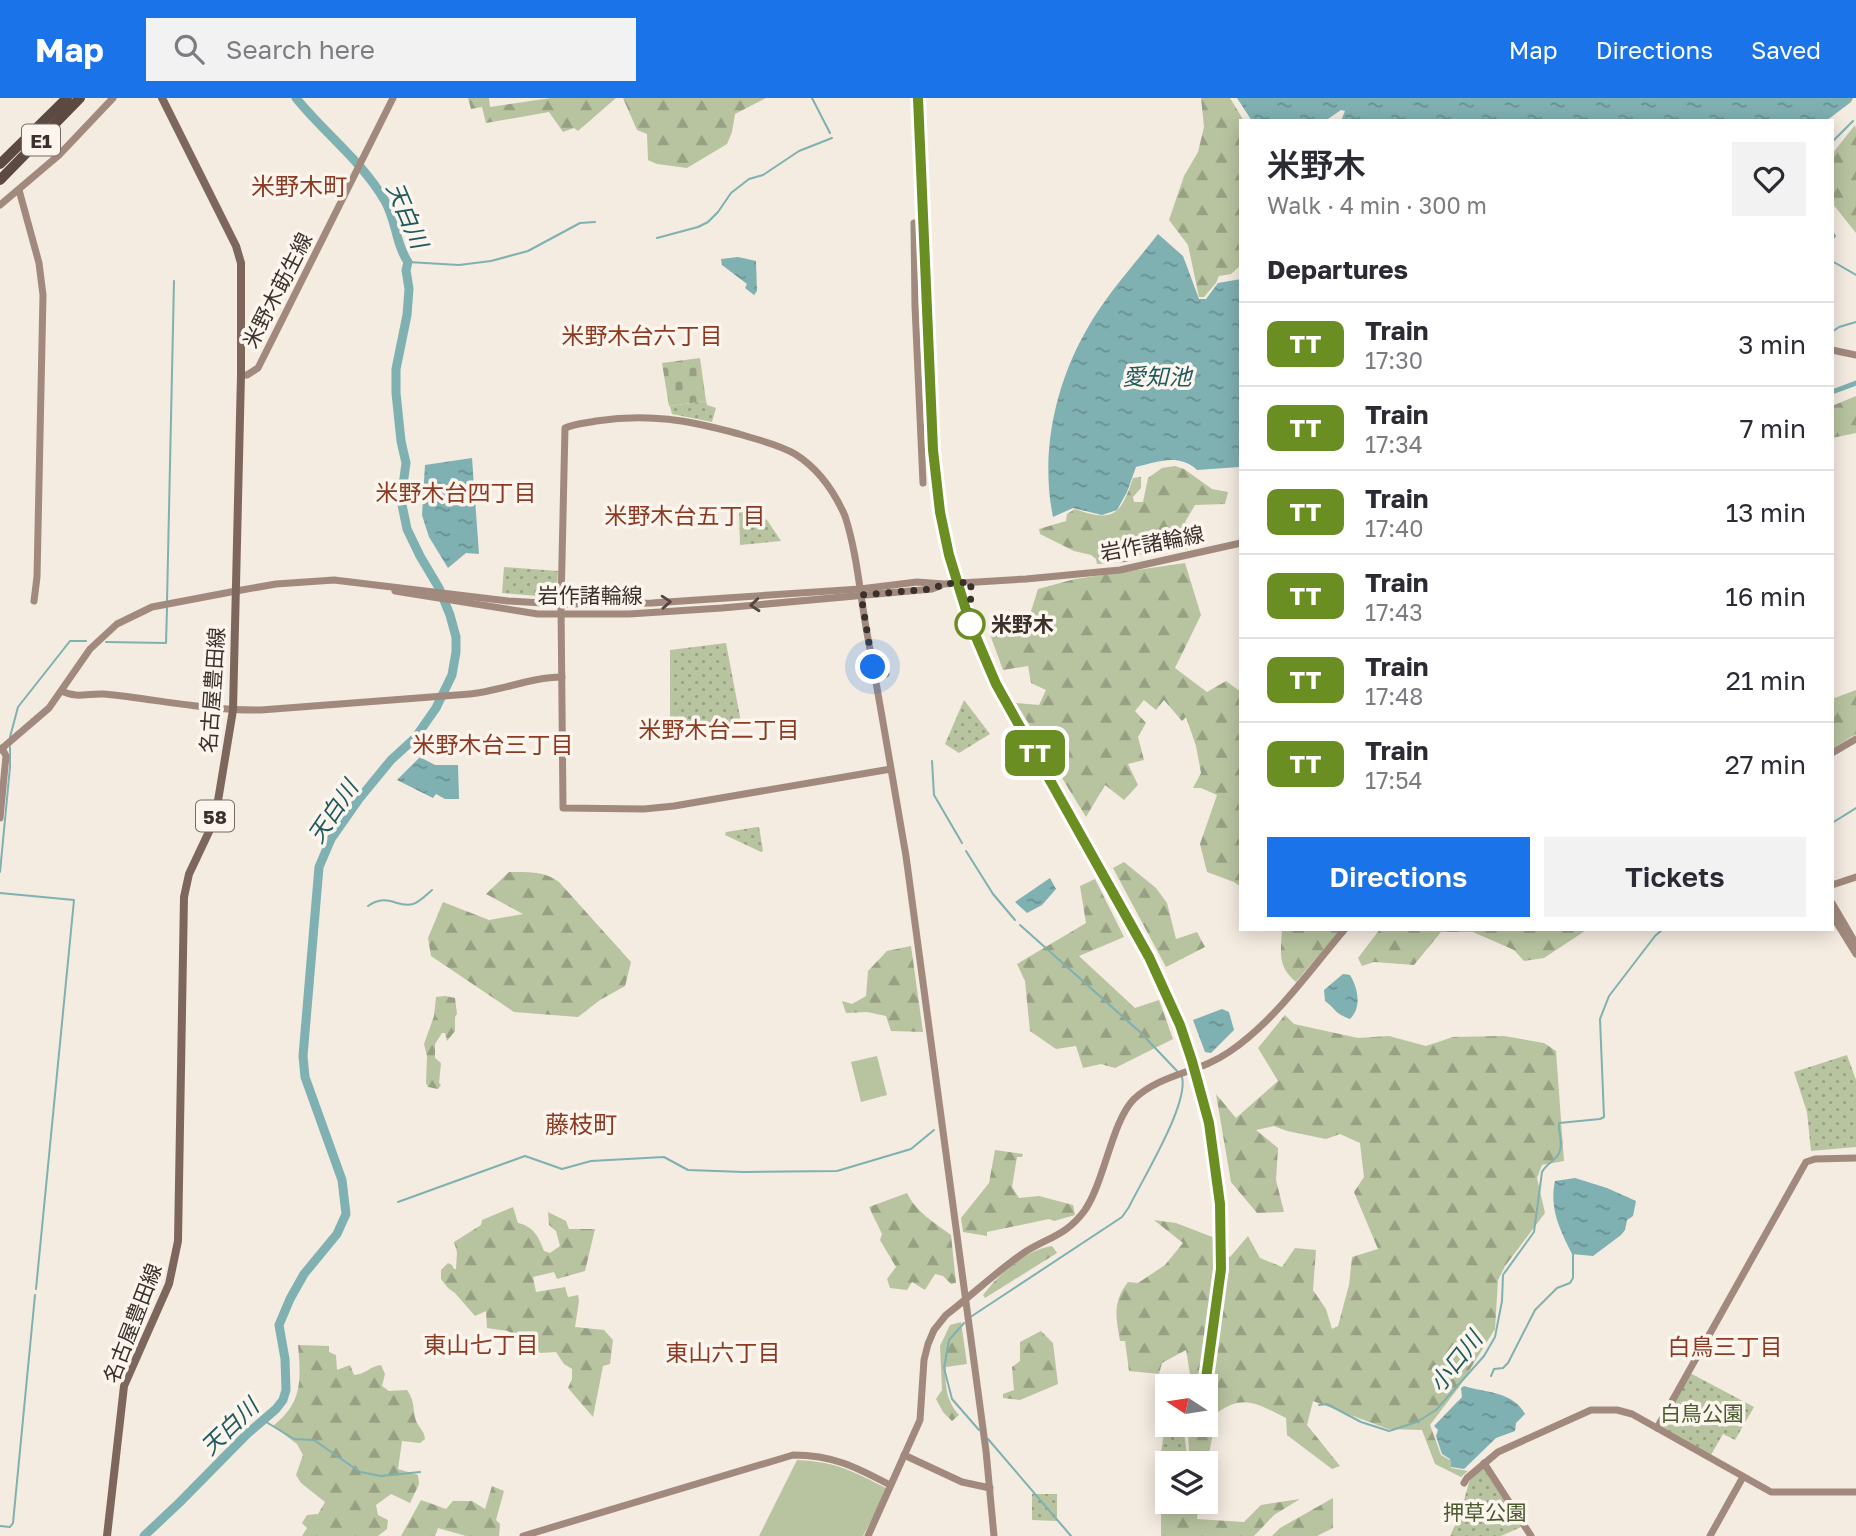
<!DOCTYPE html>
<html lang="en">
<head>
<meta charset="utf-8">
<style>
  :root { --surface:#fff; --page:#f2f2f3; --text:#2b2b33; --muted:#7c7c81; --line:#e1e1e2; --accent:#1a73e8 }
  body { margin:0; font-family:"Golos Text","Noto Sans JP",sans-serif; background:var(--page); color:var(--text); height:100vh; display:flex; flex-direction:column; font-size:26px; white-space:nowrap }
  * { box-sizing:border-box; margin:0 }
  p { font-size:23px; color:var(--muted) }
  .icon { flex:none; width:38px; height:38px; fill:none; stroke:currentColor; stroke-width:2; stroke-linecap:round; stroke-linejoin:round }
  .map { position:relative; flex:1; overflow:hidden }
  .panel { position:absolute; left:1239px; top:21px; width:595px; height:812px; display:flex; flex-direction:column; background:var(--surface); border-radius:0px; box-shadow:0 4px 18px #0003 }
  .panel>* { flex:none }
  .badge { padding:0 14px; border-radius:10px; font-size:24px; line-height:46px }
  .needle { width:46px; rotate:282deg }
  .controls { position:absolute; left:1155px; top:1276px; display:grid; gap:14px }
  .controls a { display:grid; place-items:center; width:63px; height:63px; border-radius:0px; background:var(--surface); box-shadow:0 4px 18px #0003; font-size:35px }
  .you { position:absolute; width:35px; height:35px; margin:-18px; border:5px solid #fff; border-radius:50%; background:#1a73e8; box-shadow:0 0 0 10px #1a73e833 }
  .map>.badge { position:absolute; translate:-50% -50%; box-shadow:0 0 0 4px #fff }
  h2 { padding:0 28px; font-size:26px; line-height:63px }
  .round { display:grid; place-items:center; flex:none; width:74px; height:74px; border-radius:0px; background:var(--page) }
  .summary { display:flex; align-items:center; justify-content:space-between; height:119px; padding:0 28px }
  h1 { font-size:33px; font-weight:600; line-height:52px }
  .primary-button { display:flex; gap:14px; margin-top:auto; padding:14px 28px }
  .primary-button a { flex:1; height:80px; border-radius:0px; background:var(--accent); color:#fff; font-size:28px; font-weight:600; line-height:80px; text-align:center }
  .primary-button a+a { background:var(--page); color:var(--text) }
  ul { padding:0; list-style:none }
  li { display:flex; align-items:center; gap:21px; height:84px; padding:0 28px; border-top:2px solid var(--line) }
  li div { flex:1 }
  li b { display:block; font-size:26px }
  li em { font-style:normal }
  li .badge { min-width:77px; font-weight:700; text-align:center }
  header { display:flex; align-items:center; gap:42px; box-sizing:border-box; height:98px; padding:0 35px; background:var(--accent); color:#fff }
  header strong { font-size:33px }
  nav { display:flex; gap:38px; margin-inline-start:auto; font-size:24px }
  .search { width:490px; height:63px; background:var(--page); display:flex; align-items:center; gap:18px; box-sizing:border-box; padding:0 24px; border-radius:0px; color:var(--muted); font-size:26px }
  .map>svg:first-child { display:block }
</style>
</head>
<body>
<header>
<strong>Map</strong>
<div class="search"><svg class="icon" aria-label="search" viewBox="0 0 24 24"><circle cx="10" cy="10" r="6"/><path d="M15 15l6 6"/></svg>Search here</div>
<nav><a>Map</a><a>Directions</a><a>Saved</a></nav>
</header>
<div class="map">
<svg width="1856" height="1438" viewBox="0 0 1856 1438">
  <defs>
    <pattern id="grass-dots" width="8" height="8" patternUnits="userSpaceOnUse" patternTransform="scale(1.75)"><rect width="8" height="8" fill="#b8c4a0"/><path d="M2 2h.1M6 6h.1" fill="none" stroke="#97a083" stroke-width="1.8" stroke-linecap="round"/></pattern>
    <pattern id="forest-firs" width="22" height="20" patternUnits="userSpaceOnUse" patternTransform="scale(1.75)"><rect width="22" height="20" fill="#b8c4a0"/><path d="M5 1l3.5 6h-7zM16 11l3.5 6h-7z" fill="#97a083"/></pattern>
    <pattern id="cemetery-stones" width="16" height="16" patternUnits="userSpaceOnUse" patternTransform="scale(1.75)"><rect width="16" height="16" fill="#b8c4a0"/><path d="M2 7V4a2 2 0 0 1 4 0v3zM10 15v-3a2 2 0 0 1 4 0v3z" fill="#97a083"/></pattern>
    <pattern id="water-ripples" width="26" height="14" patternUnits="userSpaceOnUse" patternTransform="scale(1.75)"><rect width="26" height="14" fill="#7fb0b2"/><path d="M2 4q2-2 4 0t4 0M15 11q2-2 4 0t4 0" fill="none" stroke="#699091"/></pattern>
  </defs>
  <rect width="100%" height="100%" fill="#f4ebe1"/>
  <g fill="url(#grass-dots)">
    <path d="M706,303L707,307L716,310L712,324L672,316L670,308Z"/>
    <path d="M739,408L767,422L781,443L740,447Z"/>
    <path d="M504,469L558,473L557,493L550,499L502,495Z"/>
    <path d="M726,545L741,624L740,626L672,638L670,637V552Z"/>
    <path d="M964,602L990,636L959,655L945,646Z"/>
    <path d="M757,729H759L763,753L761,754L725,737L726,734Z"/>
    <path d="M1847,957L1856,982V1049L1811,1053L1807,1014L1794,974Z"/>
    <path d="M1690,1275L1754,1309L1735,1342L1723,1336L1711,1357L1659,1329Z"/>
    <path d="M1167,1317V1326L1183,1327L1187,1356L1159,1366Z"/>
    <path d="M1483,1369L1521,1429L1501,1438H1450L1460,1416L1470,1381Z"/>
    <path d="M1032,1396H1057V1423L1032,1422Z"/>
  </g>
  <g fill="url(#forest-firs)">
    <path d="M468,0H489L490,9L551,0H616L578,33L574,30L563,34L549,14L486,25L482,9L471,11Z"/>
    <path d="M623,0H766L735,16L732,34L727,46L687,70L657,66L648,62L647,36L637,32Z"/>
    <path d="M1201,0H1230L1244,23H1241V167L1231,176L1219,178L1216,185L1204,199H1199L1188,147L1169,122L1184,78L1198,54L1204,29Z"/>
    <path d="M1855,27L1856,31V135L1832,105V56Z"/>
    <path d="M1856,298V335L1832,340V308Z"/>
    <path d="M1175,368L1184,371L1212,391L1228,394L1225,406L1195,407L1185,424L1189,428L1191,451L1166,450L1161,443L1149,455L1130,458L1127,464L1097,466L1096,461L1091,457L1074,453L1040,436L1039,431L1066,423L1067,416L1075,411C1113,425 1121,417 1133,380L1141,379V390L1133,399L1134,404H1143L1148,380L1162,370Z"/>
    <path d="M1185,465L1201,517L1175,570L1207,594L1226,583L1241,594V789L1234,784L1207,774L1200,746L1217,697L1201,690H1193L1201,675L1196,648L1186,619L1182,623L1164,602L1156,612L1144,602L1135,613L1146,625L1138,639L1144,662L1128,666L1138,687L1124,702L1105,687L1086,719L1016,605L1039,607L1046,592L1031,585L1028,568L1003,572L988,531L1026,529L1038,491L1075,481Z"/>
    <path d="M1856,592V636L1832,651V601Z"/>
    <path d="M1124,764L1156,790L1167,805L1176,841L1197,834L1205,849L1166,869L1113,770Z"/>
    <path d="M509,774C527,774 545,773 559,784L631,864L625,888L600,902L578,919L514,914L431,858L428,840L443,804L489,822L523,816L486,796Z"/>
    <path d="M1095,781L1124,839L1079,858L1135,910L1159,902L1173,941L1115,970L1101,966L1083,970L1076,948L1056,951L1030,933L1025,883L1017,866L1086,825L1080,788Z"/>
    <path d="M1282,831H1341L1296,884C1277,868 1281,855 1282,831Z"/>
    <path d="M1380,831H1588L1544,860L1524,863L1514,852L1473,834H1441L1414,867L1374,864L1362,868L1358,860Z"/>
    <path d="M911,848L923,934L891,933L886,918L867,914L846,915L842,903L852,906L866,898L868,873L887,853Z"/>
    <path d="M445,898L455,900L457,916L455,919V933L447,943L445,935H442L435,946V960L441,965L439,985L441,987L438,991L428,989L426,985L427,958L424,946L434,918L436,899Z"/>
    <path d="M1285,917L1294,926L1358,940L1389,938L1426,948L1453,939L1504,938L1544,945L1556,953L1564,1063L1542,1067L1537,1080L1545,1115L1505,1168L1498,1182L1495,1231L1459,1289L1430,1327L1441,1357L1450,1362L1451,1370L1468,1373L1461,1379L1435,1366L1422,1332L1388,1331L1313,1303L1307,1327L1340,1368L1332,1371L1287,1337L1286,1320C1259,1307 1244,1295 1217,1315L1206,1371V1365H1171L1189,1358L1188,1327L1206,1326V1288H1201L1202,1281L1190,1276L1186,1252L1162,1265L1159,1276L1129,1273L1125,1243H1120C1116,1219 1112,1205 1128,1184L1138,1185L1165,1167L1183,1145L1154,1122L1176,1125L1215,1140L1218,1159H1230L1248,1138L1260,1160L1282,1169L1295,1150L1316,1152L1313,1192L1326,1211L1332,1231L1338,1228L1349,1187L1352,1159L1378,1151L1354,1094L1364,1079L1360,1045L1340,1036L1326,1041L1287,1033L1274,1028L1256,1032L1278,1050L1276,1082L1284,1114L1257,1115L1231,1084L1216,996L1236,1020L1278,983L1258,950Z"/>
    <path d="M995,1052L1023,1056L1022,1059H1017L1012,1089L1019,1100L1039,1098L1073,1107L1075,1117L1054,1123L1049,1121L987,1134V1138L963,1134L961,1120L989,1085Z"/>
    <path d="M907,1095C916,1114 935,1125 951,1137L956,1185L951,1186L943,1178L935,1176L925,1192L912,1184L907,1192L890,1190L887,1181L896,1169L880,1142L882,1136L869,1109Z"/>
    <path d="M513,1109L518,1125C533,1128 539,1139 544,1153L550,1155L560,1148L556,1133L549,1127L548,1114L566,1123L569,1131H595L585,1173L557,1181L554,1174L533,1179L536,1194L565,1189L568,1199L578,1197L579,1203L575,1229L604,1232L613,1242L610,1266L603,1268L593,1319L568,1290L572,1281V1271L564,1266L556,1254L540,1255L533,1246L528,1249L508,1233L487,1230L486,1213L475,1218L455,1195L448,1190L441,1181V1172L448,1165L452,1167L454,1171H456L457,1154L454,1144L481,1127L482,1122Z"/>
    <path d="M1052,1148L1057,1155L985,1200L983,1197C999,1176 1025,1152 1052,1148Z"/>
    <path d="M961,1224L967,1266L946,1269C945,1288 946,1302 959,1317L952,1323L943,1314L936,1301L942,1292L940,1248L950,1227Z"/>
    <path d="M1041,1233L1053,1245L1058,1286L1020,1302L1003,1300V1296L1014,1292L1012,1269L1020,1263V1244Z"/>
    <path d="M298,1247L329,1248V1254L336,1257L337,1272L350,1267L354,1277C365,1277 370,1268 381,1267L385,1276L382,1288L389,1293L407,1292C416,1304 412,1315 417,1325C421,1332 424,1333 425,1341L420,1345L402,1343L398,1371L418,1377L419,1386L410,1405L391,1396L376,1407L378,1417L388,1422L387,1431L378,1438H302L307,1430L302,1425L307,1417L318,1416L325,1404L301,1385L296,1377L303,1357L297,1346L273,1328C303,1304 301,1282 298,1247Z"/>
    <path d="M1167,1366V1404H1199L1197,1421L1244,1424L1261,1407L1300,1401L1274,1417L1254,1438H1161V1369Z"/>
    <path d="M492,1388L504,1393L496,1422L500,1426L499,1438H466L438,1430L435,1438H401L421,1402L446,1411L453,1403H472L485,1411Z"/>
    <path d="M1333,1400V1430L1317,1438H1272L1280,1430Z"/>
  </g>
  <path fill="url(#cemetery-stones)" d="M700,260L706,303L669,308L662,265Z"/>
  <g fill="#b8c4a0">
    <path d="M877,958L887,997L861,1004L851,964Z"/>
    <path d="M797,1362C838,1364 852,1373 888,1391L863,1438H759Z"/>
  </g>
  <g fill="url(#water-ripples)">
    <path d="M1237,0H1853L1851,4L1826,23H1341L1345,13L1341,12L1325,23H1252Z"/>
    <path d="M1158,136L1183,158L1199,201H1206L1218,185L1241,181V367L1239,369L1197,372C1179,355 1157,364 1136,369L1127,394L1117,412L1102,417L1073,410L1053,419C1040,356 1055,286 1087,231C1106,197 1134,167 1158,136Z"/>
    <path d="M738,159L756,163L757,193L754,197L745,190L747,186L722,167L721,161Z"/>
    <path d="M472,360L479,456L466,455L448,470L429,439L422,417L425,367Z"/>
    <path d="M420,659L435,667H458L459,701H445L436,696L433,700L397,682Z"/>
    <path d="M1050,780L1056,791L1042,807L1027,815L1015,804Z"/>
    <path d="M1343,876L1350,877C1358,890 1362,909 1350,921C1334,915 1337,912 1325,903L1324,892Z"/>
    <path d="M1222,911L1229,914L1234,932L1211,955L1205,954L1193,922Z"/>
    <path d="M1575,1080L1607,1090L1636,1103L1633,1118L1627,1122L1625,1132L1621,1137L1593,1158L1572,1156C1560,1132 1549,1110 1555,1083Z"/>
    <path d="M1464,1288C1485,1295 1513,1293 1525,1316L1516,1325L1515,1333L1496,1340L1464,1371L1451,1369L1450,1361L1442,1356L1436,1338L1438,1332L1434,1328L1462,1299L1461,1290Z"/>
  </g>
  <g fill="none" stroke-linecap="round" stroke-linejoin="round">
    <g stroke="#7fb0b2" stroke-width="2">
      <path d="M812,0L830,35"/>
      <path d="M1832,44L1853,23"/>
      <path d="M1832,133L1835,138L1832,141"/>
      <path d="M657,140L698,129L708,124L718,114L731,95L749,81L763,77L799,53L832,40"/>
      <path d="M1832,163L1856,177"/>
      <path d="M408,164L459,167L491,163L528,153L580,125L595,124"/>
      <path d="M1832,234L1839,229L1856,224"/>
      <path d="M167,504L174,183"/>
      <path d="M106,544L166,545L167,510"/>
      <path d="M10,639L18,609L70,543H86"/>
      <path d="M932,663L934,697L962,745"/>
      <path d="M1832,725L1856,710"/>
      <path d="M966,753L993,796L1015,822"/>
      <path d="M0,774L10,669V649"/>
      <path d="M0,795L74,802L36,1191"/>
      <path d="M368,808C388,794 398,811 413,806C420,804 426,797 432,792"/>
      <path d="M1020,827L1140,934L1177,973"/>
      <path d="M398,1104L525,1058L562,1071L591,1063L664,1059L688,1072L744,1074L837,1073L911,1051L934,1032"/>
      <path d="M972,1218L1122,1119L1129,1109C1142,1082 1189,1006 1182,979"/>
      <path d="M964,1225L949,1242L944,1270L952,1301L979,1332"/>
      <path d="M1491,1278L1494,1271L1503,1270L1508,1265L1535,1212L1557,1190L1570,1185L1573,1180V1154"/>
      <path d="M1319,1307L1327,1306L1361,1324L1389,1333L1417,1324L1436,1312L1484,1258L1495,1239L1502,1203L1503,1177L1534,1134L1542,1074C1546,1066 1555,1063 1559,1055C1564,1045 1558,1035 1559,1025L1600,1021L1604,1019L1600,921L1609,898L1655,838L1663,831"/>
      <path d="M263,1322L294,1341L314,1342L360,1374L381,1378L420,1374"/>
      <path d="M988,1341L1071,1438"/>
      <path d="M0,1428L10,1429L13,1425L35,1197"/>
    </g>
    <path stroke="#7fb0b2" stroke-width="5" d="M1832,294L1856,285"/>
    <path stroke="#7fb0b2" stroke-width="9" d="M144,1438L180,1404L247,1336L276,1311L283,1302L286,1292L285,1261L279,1227L290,1201L304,1176L337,1136L346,1116L342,1082L305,979L303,958L319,769L331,741L359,701L391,662L415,640L436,610L452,577L456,554V539L450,517L439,490L420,458L407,431L401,402L406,365L401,343L396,295V271L407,217L409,191L406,172L408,164C396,147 396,122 385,103C362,63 325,36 296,0"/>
    <g stroke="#a18a7d" stroke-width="7">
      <path d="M19,92L39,165L43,197L37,479L34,503"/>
      <path d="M0,107L59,57L113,0"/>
      <path d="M914,125L915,208L923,385"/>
      <path d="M1832,252L1856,257"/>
      <path d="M241,277H247L258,270L393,0"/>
      <path d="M395,493L538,516H629L722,510L932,491L940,488"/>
      <path d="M875,578L886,576"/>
      <path d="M62,593C76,601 89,595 104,596C156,601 208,613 261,612L470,596C501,593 531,579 562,579"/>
      <path d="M0,652L49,610L90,551L117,526L152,509L236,493L276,486L334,482L508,503L561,506L652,505L860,491L917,484L944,486L1026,481L1120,472L1241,445"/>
      <path d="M1832,655L1856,641"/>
      <path d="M891,671L674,708L644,711L563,710L561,506L565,330C574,326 586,325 596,323C649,315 688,322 739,336C758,342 778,346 795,356C819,371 834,393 845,418C857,455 860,496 867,535C881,609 893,684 906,758L986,1353L994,1438"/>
      <path d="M0,720L6,658L2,650"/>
      <path d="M1832,787L1856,779"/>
      <path d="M1832,805L1856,846"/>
      <path d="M1832,817L1856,856"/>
      <path d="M1657,1330L1806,1064L1815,1061L1856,1060"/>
      <path d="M904,1357L962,1384L990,1390"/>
      <path d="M1484,1365L1531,1438"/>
      <path d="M1464,1385L1467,1380L1498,1354L1591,1312H1617L1632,1316L1771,1394H1856"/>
      <path d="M523,1438L793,1357C833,1357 856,1369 890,1387"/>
      <path d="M868,1438L920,1322L924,1262L928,1246L934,1232L946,1217C972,1197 997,1173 1025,1154C1049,1139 1067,1137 1085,1112C1105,1082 1112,1023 1134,1001C1162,975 1199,975 1229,954C1275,923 1309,873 1345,831"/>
      <path d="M1710,1438L1743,1379"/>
    </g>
    <path stroke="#7d675c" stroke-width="8" d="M107,1438L124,1288L169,1186L178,1143L184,799L189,776L215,721L233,612L241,277V165L236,148L162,0"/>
    <g stroke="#5c4a42" stroke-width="10">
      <path d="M0,66L67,0"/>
      <path d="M0,82L80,0"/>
    </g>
    <g stroke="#3b302b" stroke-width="4.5">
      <path id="rail" d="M918,0C921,71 924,143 927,214C930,319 933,422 969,522C989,577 1020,628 1049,680C1106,782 1171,884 1203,998C1217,1049 1220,1103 1222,1155"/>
    </g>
    <use href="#rail" stroke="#fbf5ee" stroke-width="2" stroke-dasharray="5" stroke-linecap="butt"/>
  </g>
  <defs><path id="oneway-chevron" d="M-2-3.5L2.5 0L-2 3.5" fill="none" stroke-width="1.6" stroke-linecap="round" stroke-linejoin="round" transform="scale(1.75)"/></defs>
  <g stroke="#544640">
    <use href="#oneway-chevron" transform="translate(666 504) rotate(-4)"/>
    <use href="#oneway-chevron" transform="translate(755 507) rotate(175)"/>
  </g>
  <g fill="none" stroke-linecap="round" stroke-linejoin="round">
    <g stroke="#fff" stroke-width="16">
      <path id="line" d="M918,0L933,352L940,414L949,457L970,525L996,586L1149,859L1180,927L1192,963L1209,1025L1220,1106L1221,1171L1205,1288"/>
    </g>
    <use href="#line" stroke="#6b8e23" stroke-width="10"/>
    <path stroke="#3b302b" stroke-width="7" stroke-dasharray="0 12.6" d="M873,569L861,497L932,491L944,486L971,484L970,526"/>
  </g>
  <circle fill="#fff" stroke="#6b8e23" stroke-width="3.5" cx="970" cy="526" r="14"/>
  <g text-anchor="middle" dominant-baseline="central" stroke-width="7" stroke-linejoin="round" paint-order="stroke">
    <g fill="#fbf5ee" stroke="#756b66" stroke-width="2">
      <rect x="22" y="26.5" width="38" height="31" rx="5"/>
      <rect x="196" y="702.5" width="38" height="31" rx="5"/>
    </g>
    <g font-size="19" font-weight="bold" fill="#3b302b">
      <text x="41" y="42">E1</text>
      <text x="215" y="718">58</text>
    </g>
    <g font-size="21" fill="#3b302b" stroke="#fbf5ee">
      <text transform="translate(277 192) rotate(-63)">米野木莇生線</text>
      <text transform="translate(1152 445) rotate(-11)">岩作諸輪線</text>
      <text x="590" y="497">岩作諸輪線</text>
      <text transform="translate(212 592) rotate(-86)">名古屋豊田線</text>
      <text transform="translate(132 1225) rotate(-69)">名古屋豊田線</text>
    </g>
    <g font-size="21" font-weight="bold" fill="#3b302b" stroke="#fbf5ee" text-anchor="start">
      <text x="991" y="526">米野木</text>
    </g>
    <g font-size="21" fill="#4a5a2e" stroke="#fbf5ee">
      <text x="1702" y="1315">白鳥公園</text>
      <text x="1485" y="1414">押草公園</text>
    </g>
    <g font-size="23" font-style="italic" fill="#1f5a5e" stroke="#fbf5ee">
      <text transform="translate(408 117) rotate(67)">天白川</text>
      <text x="1157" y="278">愛知池</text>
      <text transform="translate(332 713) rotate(-56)">天白川</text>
      <text transform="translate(1455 1263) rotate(-52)">小口川</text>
      <text transform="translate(229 1328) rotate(-44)">天白川</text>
    </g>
    <g font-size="23" fill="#8c3b22" stroke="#fbf5ee">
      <text x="642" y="237">米野木台六丁目</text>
      <text x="456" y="394">米野木台四丁目</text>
      <text x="685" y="417">米野木台五丁目</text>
      <text x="719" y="631">米野木台二丁目</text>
      <text x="493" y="646">米野木台三丁目</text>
      <text x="481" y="1246">東山七丁目</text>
      <text x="1725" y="1248">白鳥三丁目</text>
      <text x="723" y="1254">東山六丁目</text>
    </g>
    <g font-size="24" fill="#8c3b22" stroke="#fbf5ee">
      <text x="299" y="87">米野木町</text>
      <text x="581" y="1025">藤枝町</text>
    </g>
  </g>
</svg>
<div class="controls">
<a><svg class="needle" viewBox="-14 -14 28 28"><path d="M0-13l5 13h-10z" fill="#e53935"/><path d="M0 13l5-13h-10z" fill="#7c7c81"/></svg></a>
<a><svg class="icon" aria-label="layers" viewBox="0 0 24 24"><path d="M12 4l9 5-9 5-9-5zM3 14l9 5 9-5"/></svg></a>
</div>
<div class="you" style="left:873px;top:569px"></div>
<b class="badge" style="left:1035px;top:655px;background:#6b8e23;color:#fff">TT</b>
<section class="panel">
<div class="summary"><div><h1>米野木</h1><p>Walk · 4 min · 300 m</p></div><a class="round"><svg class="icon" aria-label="heart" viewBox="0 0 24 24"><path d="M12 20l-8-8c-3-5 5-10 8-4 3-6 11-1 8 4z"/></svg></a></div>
<h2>Departures</h2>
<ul>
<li><span class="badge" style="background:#6b8e23;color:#fff">TT</span><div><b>Train</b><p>17:30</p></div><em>3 min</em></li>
<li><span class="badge" style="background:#6b8e23;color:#fff">TT</span><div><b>Train</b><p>17:34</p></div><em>7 min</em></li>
<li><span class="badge" style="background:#6b8e23;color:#fff">TT</span><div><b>Train</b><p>17:40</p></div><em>13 min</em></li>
<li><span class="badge" style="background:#6b8e23;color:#fff">TT</span><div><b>Train</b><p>17:43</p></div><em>16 min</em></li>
<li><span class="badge" style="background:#6b8e23;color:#fff">TT</span><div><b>Train</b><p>17:48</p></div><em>21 min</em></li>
<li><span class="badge" style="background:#6b8e23;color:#fff">TT</span><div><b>Train</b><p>17:54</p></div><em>27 min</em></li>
</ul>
<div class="primary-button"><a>Directions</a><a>Tickets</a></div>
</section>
</div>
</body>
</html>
